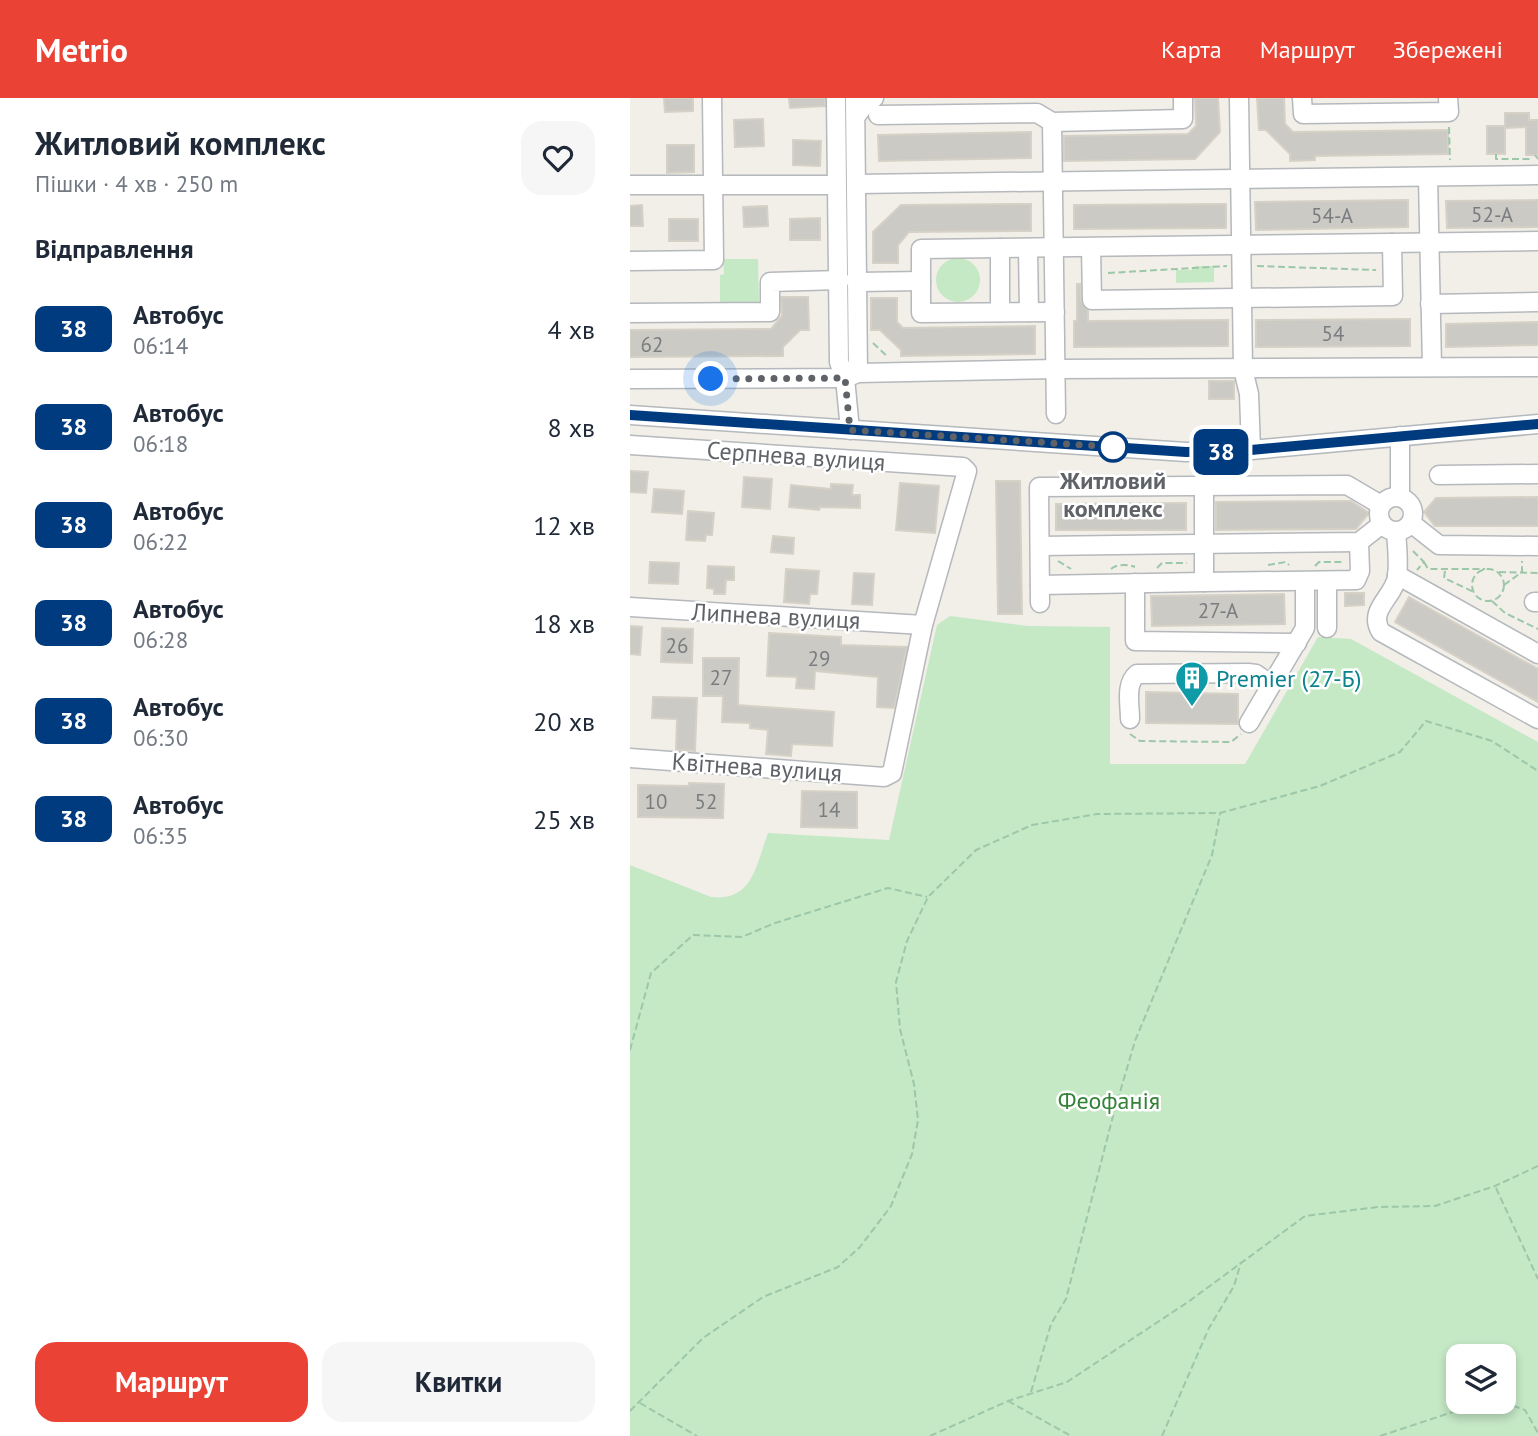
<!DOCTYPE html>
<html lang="uk">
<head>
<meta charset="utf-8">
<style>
  :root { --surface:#fff; --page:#f6f6f7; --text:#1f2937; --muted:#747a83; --accent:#ea4335 }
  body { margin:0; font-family:"PT Sans",sans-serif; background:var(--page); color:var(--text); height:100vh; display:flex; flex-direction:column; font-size:26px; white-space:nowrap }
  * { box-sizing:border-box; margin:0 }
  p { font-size:23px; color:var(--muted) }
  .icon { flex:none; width:38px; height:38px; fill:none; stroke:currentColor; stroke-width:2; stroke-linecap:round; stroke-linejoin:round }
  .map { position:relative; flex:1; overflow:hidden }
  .panel { display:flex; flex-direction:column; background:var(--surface); width:630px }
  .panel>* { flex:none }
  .badge { padding:0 14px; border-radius:10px; font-size:24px; line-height:46px }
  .tools { position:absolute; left:816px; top:1246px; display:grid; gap:14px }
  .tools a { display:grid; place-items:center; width:70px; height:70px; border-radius:14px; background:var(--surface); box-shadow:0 4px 10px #0003; font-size:35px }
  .you { position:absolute; width:35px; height:35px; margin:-18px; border:5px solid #fff; border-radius:50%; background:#1a73e8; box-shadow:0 0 0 10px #1a73e833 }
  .map>.badge { position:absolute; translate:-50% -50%; box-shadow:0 0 0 4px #fff }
  h2 { padding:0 35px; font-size:26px; line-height:63px }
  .round { display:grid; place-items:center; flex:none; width:74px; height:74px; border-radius:21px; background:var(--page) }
  .overview { display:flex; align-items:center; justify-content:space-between; height:119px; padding:0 35px }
  h1 { font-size:33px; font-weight:800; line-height:52px }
  .primary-button { display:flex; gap:14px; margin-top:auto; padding:14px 35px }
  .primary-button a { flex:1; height:80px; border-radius:21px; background:var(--accent); color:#fff; font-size:28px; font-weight:800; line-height:80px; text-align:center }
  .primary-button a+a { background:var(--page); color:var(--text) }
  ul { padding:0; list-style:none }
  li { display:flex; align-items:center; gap:21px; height:98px; padding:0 35px }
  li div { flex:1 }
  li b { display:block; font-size:26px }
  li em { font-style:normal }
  li .badge { min-width:77px; font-weight:700; text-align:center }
  header { display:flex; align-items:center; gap:42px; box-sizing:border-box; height:98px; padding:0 35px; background:var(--accent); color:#fff }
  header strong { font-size:33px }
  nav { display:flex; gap:38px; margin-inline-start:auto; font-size:24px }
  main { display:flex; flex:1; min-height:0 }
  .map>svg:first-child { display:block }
</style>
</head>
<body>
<header>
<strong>Metrio</strong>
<nav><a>Карта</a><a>Маршрут</a><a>Збережені</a></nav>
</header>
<main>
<section class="panel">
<div class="overview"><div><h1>Житловий комплекс</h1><p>Пішки · 4 хв · 250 m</p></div><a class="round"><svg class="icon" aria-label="heart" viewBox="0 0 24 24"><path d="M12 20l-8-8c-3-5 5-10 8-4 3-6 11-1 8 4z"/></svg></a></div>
<h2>Відправлення</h2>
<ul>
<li><span class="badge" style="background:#003b80;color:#fff">38</span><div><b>Автобус</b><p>06:14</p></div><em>4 хв</em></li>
<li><span class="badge" style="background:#003b80;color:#fff">38</span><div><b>Автобус</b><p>06:18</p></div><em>8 хв</em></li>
<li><span class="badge" style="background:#003b80;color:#fff">38</span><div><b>Автобус</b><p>06:22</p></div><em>12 хв</em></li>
<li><span class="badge" style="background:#003b80;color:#fff">38</span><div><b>Автобус</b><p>06:28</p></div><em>18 хв</em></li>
<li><span class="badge" style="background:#003b80;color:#fff">38</span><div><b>Автобус</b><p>06:30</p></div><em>20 хв</em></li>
<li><span class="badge" style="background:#003b80;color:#fff">38</span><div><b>Автобус</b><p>06:35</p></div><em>25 хв</em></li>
</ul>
<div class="primary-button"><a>Маршрут</a><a>Квитки</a></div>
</section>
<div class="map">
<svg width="908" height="1338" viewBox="0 0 908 1338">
  <rect width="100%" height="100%" fill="#f1efe8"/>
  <g fill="#c5e8c5" fill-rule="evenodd">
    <circle cx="328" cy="182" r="22"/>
    <path d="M93,161H128L129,206H90V177L94,176Z"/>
    <path d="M566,168H584V184L546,185V172H561Z"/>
    <path d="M320,518L398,528L480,529V666H615L688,539L721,541L908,644V1338H0V767L81,799C123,804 126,767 138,735L259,742L307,527ZM828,1258H873V1304H828Z"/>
  </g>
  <g fill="#cccac5" stroke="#d6d1c6" stroke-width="2">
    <path d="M34,0H63V13L35,14Z"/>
    <path d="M159,0H195V8L160,10Z"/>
    <path d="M565,0H588L590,34L565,61L434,63V38L558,36L566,28Z"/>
    <path d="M627,0H654L655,26L663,34L818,32V56L685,58V62L660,63V56L636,32H629Z"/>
    <path d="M875,15H899V22H908V57H896V29L875,30V56H857V28H875Z"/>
    <path d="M133,21L134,48L105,49L104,22Z"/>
    <path d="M401,34V60L249,63L248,37Z"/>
    <path d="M163,42L191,43L190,68L163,67Z"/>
    <path d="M37,47H64V74L37,75Z"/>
    <path d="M778,102V129L626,132L625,104Z"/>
    <path d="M908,102V129L817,130L816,103Z"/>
    <path d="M401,106V133L279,134L268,147V165H243V134L271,107Z"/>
    <path d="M596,106V130L444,131V107Z"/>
    <path d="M12,107L13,128H0V108Z"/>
    <path d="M137,108L138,128L114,129L113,109Z"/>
    <path d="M190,120V142H160V121Z"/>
    <rect x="39" y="121" width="29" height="22"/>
    <path d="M447,186H450L451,203L458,212V223L598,222V248L444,249V223H447Z"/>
    <path d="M151,199H178L179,232H170L153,249V258L0,259V232L141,231L152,218Z"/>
    <path d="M241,200H267V224L273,230L405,228V256L271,258V252L250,232H241Z"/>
    <path d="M780,221V248L626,249V222Z"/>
    <path d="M908,224V247L816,249V226Z"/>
    <rect x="579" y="283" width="25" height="18"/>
    <path d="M0,373L18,374L16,395L0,394Z"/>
    <path d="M114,379L142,381L140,411L112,409Z"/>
    <path d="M366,383H390L392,516H368Z"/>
    <path d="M270,385L309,388L305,435L266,432Z"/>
    <path d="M201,386L223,387L222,397H230V410L190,409L189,412L159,409L161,387L201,391Z"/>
    <path d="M24,391L54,393L52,416L22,414Z"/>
    <path d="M908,399V428H805L794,414L806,400Z"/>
    <path d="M721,403L739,415L726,431L586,432V404Z"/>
    <path d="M556,405V432H426V406Z"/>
    <path d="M58,413L84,415L82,437H76L75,443L56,442Z"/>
    <path d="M143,438L164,440L163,456L141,454Z"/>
    <path d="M20,464L49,465L48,486L19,485Z"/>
    <path d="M78,468L104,469V482H96L95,496H84V491L77,490Z"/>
    <path d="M156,471L189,473L187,496H180L179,506L154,504Z"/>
    <path d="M224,475L244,476L242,507L222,506Z"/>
    <path d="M715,495H734V507L715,508Z"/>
    <path d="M654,496L655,526L522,528L521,498Z"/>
    <path d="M779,499L908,571V604L765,524Z"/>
    <path d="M0,528L12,529L10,557L0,556Z"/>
    <path d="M32,530L63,531L62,565L31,564Z"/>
    <path d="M139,535L211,539V547L277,549L264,610L247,609L248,579L185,573L184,591L166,590L167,579L137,578Z"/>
    <path d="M73,560H109L108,607L204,614L202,648L162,646L161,658L136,656L138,632L120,630V625L92,624L93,598H73Z"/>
    <path d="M516,594L608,596V626L516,625Z"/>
    <path d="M23,599L67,600L65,653L46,652L47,621L22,620Z"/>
    <path d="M59,685L94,686L93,720L8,719V687L59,688Z"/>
    <path d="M172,693L227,694V730L171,729Z"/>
  </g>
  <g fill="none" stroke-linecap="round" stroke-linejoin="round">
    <g stroke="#b5b8bc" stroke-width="21">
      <g id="minor">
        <path d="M206,0L209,264L215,280L220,332"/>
        <path d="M225,0L228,275"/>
        <path d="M609,0L613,271L619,296L621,352"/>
        <path d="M672,0L673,16L819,14L818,0"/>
        <path d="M248,17L407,15L422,24L553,21V0"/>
        <path d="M226,18L235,6L244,0"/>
        <path d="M422,24L426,316"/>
        <path d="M798,79L802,269"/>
        <path d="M227,86L908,77"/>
        <path d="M0,87H206"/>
        <path d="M461,149L462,202L763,198L762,145"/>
        <path d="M370,150V214"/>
        <path d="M398,150L399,214"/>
        <path d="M0,163L84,162L82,0"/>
        <path d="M229,184L291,183"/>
        <path d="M800,206L908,204"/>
        <path d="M425,214L291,215V151L908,143"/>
        <path d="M0,215L140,214V184L210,182"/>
        <path d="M0,281L215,280L228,275L426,271L908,269"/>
        <path d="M0,317L556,354L621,352L908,326"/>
        <path d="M770,338V399"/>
        <path d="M0,347L333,369L337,373L293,527L262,675L254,679L0,660"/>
        <path d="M809,377L908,376"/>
        <path d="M574,388V484L726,482L730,473L729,444"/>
        <circle cx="766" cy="416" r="17"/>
        <path d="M781,425L809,447L908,448"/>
        <path d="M766,434C767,448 769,464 767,479C764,499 737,512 751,534L908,621"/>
        <path d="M410,448L729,444L752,426"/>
        <path d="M767,477L908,556"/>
        <path d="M697,484V530"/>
        <path d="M505,485V543L667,545"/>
        <path d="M410,487L574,484"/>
        <path d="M904,504H908"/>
        <path d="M410,505L409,389L717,387L751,407"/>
        <path d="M0,509L293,527"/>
        <path d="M500,621C500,606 495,586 507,576L618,575L626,576L640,586"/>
        <path d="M619,625L675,530V484"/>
      </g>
    </g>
    <g stroke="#9cc7a9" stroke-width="2" stroke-dasharray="7 3.5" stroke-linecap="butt">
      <path d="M819,29L820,62"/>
      <path d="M866,56V61H903"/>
      <path d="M905,57L908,61"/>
      <path d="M627,168L746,172"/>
      <path d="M478,175L597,168"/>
      <path d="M243,245L257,258"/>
      <path d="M783,453L794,464L787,472"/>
      <path d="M428,463L441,471"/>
      <path d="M794,464L798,471H855"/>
      <path d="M638,467L656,464L659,467"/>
      <path d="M685,468L689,464H713"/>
      <path d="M527,470L532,465H557"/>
      <path d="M481,471C486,466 498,466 505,469"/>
      <circle cx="858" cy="487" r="16"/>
      <path d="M815,473L814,480L844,494"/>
      <path d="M869,474L908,475"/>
      <path d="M874,487L892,474V463"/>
      <path d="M862,503L875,515L908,531"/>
      <path d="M500,636L510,643L601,644L611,636"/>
      <path d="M0,952L21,875L63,837L112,839L145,825L258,790L297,799"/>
      <path d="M866,1090L908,1181"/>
      <path d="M401,1294L421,1226L436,1201L483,1018L505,943L582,757L590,716"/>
      <path d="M378,1303L441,1338"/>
      <path d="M873,1304L895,1312L908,1335"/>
      <path d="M10,1305L67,1338"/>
      <path d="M0,1313L73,1240L133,1199L208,1169L230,1149L261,1108L282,1056L288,1022L284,986L270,931L266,884L277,843L298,799L346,752L402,727L467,716L590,715L690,688L770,654L796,623L862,643L908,673"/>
      <path d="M300,1338L378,1303L437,1284L558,1204L675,1118L748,1109L805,1108L865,1088L908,1068"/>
      <path d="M532,1338L579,1230L604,1188L611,1164"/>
      <path d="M750,1338L853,1304"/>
    </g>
    <use href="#minor" stroke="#fff" stroke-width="18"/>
  </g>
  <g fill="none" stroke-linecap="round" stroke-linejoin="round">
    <g stroke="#fff" stroke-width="16">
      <path id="line" d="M0,317L556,354L621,352L908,326"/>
    </g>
    <use href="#line" stroke="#003b80" stroke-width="10"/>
    <path stroke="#5f6368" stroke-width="7" stroke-dasharray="0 12.6" d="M81,281L215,280L220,332L483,349"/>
  </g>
  <defs>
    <g id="building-pin" transform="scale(1.75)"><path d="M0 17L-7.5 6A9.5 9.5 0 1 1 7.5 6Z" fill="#0f9aa8" stroke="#fff"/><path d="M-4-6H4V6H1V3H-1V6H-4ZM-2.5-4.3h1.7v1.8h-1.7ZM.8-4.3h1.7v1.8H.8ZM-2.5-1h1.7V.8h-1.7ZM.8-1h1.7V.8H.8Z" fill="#fff"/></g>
  </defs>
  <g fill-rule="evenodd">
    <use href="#building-pin" x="562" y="580"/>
  </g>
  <circle fill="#fff" stroke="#003b80" stroke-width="3.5" cx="483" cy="349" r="14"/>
  <g text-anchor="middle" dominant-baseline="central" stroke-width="5" stroke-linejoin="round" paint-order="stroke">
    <g font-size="21" fill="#7a7d7f">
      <text x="862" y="116">52-А</text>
      <text x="702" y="117">54-А</text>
      <text x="703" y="235">54</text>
      <text x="22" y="246">62</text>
      <text x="588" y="512">27-А</text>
      <text x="47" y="547">26</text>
      <text x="189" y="560">29</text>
      <text x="91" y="579">27</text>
      <text x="26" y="703">10</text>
      <text x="76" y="703">52</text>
      <text x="199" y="711">14</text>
    </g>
    <g font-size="24" fill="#5f6368" stroke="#fff">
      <text transform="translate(166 358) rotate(4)">Серпнева вулиця</text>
      <text transform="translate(146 518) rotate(3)">Липнева вулиця</text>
      <text transform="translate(127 669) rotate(4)">Квітнева вулиця</text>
    </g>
    <g font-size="24" font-weight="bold" fill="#5f6368" stroke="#fff">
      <text x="483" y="382">Житловий<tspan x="483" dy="28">комплекс</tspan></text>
    </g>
    <g font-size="24" fill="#0d838f" stroke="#fff" text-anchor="start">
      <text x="586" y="580">Premier (27-Б)</text>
    </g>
    <g font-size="24" fill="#348238" stroke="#fff">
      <text x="479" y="1002">Феофанія</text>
    </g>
  </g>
</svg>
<div class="tools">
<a><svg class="icon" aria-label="layers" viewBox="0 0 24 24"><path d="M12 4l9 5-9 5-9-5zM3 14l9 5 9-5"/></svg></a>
</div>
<div class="you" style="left:81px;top:281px"></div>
<b class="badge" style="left:591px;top:354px;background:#003b80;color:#fff">38</b>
</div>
</main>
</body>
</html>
